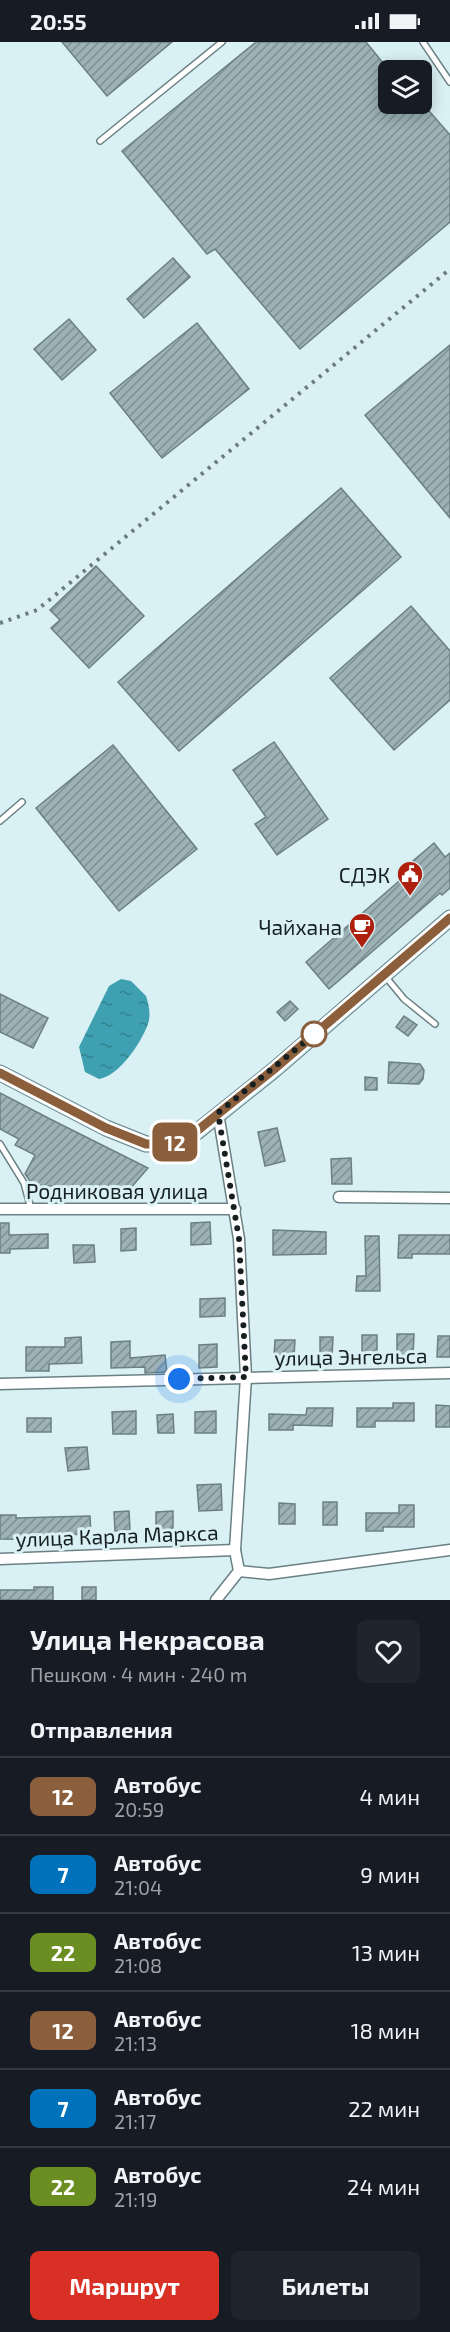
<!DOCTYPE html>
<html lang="ru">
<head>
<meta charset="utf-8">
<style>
  :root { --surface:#171b24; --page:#20242c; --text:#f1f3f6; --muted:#9ea1a6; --line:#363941; --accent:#d93025 }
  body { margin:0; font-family:"Exo 2",sans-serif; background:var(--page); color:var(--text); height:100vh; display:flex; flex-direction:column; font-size:22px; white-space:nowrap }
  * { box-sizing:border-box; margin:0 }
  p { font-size:20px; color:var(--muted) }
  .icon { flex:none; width:33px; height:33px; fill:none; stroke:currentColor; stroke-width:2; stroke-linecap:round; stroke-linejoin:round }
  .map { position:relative; height:1558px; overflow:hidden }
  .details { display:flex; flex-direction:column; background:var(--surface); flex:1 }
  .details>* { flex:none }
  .badge { padding:0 12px; border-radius:9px; font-size:21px; line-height:39px }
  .controls { position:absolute; left:378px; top:18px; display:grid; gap:12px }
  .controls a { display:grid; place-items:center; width:54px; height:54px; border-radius:9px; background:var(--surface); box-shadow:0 3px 15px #0003; font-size:30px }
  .you { position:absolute; width:30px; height:30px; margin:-15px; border:4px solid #fff; border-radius:50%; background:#1a73e8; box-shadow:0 0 0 9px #1a73e833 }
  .map>.badge { position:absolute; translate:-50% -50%; box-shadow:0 0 0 3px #fff }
  h2 { padding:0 30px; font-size:22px; line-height:54px }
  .round { display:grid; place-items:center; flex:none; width:63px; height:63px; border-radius:9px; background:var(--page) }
  .headline { display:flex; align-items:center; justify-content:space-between; height:102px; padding:0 30px }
  h1 { font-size:28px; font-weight:700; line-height:45px }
  .button { display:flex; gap:12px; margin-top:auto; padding:12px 30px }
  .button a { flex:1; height:69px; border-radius:9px; background:var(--accent); color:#fff; font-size:24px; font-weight:700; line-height:69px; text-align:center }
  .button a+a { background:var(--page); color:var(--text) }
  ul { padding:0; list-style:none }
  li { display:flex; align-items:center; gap:18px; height:78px; padding:0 30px; border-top:2px solid var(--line) }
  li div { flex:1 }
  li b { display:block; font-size:22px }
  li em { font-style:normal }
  li .badge { min-width:66px; font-weight:700; text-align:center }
  .status { display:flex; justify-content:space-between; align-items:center; height:42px; padding:0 30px; background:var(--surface); direction:ltr }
  .status svg { height:16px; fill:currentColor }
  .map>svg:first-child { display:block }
</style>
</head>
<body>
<div class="status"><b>20:55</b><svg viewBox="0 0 49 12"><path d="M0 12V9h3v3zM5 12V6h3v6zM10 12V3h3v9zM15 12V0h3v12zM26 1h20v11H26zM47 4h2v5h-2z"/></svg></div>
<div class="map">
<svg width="450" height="1558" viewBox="0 0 450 1558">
  <defs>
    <pattern id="water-ripples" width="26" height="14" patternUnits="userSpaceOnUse" patternTransform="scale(1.5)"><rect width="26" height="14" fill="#3ea0b0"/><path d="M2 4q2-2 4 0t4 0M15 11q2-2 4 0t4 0" fill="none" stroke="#33828f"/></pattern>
    <pattern id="building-hatch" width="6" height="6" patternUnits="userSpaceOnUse" patternTransform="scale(1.5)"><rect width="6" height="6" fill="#9cb2b6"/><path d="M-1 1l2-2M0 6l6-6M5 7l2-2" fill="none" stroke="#7e9094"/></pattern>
  </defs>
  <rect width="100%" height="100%" fill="#d9f0f4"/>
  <path fill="url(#water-ripples)" d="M121,937L131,939L146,954C149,963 151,973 148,982C141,1001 119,1034 99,1037L85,1030L79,1005L109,944Z"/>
  <g fill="url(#building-hatch)" stroke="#6b8084" stroke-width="1.5">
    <path d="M62,0H172L107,54Z"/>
    <path d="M256,0H366L388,27V62H423L450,93V180L300,307L215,207L207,212L122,109Z"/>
    <path d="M173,216L190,235L144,276L127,257Z"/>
    <path d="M69,277L96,308L62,338L34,307Z"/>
    <path d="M197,281L249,347L162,416L110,351Z"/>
    <path d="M450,303V476L365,373Z"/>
    <path d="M341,446L401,515L179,709L118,640Z"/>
    <path d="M96,524L144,574L89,626L51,586L60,578L50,568Z"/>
    <path d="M411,564L450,609V658L394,708L330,636Z"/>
    <path d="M274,700L328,777L277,813L255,782L266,775L233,728Z"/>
    <path d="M113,703L197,807L119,869L36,766Z"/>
    <path d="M434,801L445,815L450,811V846L442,853L440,851L329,947L306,920L406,833L404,831L415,822L413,819Z"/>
    <path d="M0,952L48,976L33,1006L0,990Z"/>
    <path d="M290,959L298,967L285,979L277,970Z"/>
    <path d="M404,974L417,983L408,994L396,985Z"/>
    <path d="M389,1020L420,1022L424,1028L423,1037L419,1042L388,1041Z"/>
    <path d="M365,1035L377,1036V1048H365Z"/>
    <path d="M0,1051L52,1078L148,1126L129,1148L33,1143L25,1132L35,1113L15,1103L19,1097L0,1087Z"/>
    <path d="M277,1086L285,1119L265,1124L258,1090Z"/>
    <path d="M351,1116L352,1142H332L331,1117Z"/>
    <path d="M210,1180L211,1202L191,1203V1181Z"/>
    <path d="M0,1181H9V1193L48,1192V1206L10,1207V1211H0Z"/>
    <path d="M136,1186V1208L121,1209V1187Z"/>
    <path d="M273,1188L326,1190V1212L273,1213Z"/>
    <path d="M399,1193H450V1212H412V1216H398Z"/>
    <path d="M365,1194H379L380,1249H356L357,1234H366Z"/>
    <path d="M73,1203H94L95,1220L74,1221Z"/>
    <path d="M225,1256V1274L200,1275V1257Z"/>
    <path d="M397,1292H414L413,1314H397Z"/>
    <rect x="362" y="1293" width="15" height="22"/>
    <path d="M438,1294H450V1315H437Z"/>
    <path d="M81,1295L82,1321L49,1322V1329H26V1305H65V1296Z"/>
    <path d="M320,1295H333L332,1315H320Z"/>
    <path d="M275,1298H295L294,1315H274Z"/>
    <path d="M130,1299V1316L165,1313L167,1330L145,1331V1325L111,1326V1300Z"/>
    <path d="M217,1302V1325L199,1326V1303Z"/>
    <path d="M393,1361H414V1379H375V1385H357V1366H393Z"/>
    <path d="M436,1363L450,1364V1385H436Z"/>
    <path d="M307,1366H333L332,1384L293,1383V1388H269V1372L306,1373Z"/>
    <path d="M136,1369V1392H113L112,1370Z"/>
    <path d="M216,1369V1391H195V1370Z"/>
    <path d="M173,1372L174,1391H158L157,1373Z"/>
    <rect x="27" y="1376" width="24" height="14"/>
    <path d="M87,1405L89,1427L68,1429L65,1406Z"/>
    <path d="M221,1442L222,1468L199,1469L197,1443Z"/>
    <rect x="323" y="1460" width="14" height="23"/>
    <path d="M279,1461L295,1462V1482H279Z"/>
    <path d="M399,1463H414V1485H383V1489H366V1471H399Z"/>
    <path d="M129,1469L130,1488L115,1489L114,1470Z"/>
    <path d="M173,1469V1487L156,1488V1470Z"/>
    <path d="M0,1473H16V1476L90,1474L91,1492L57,1493V1498L0,1497Z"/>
    <path d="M34,1545H53V1558H0V1548H34Z"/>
    <rect x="82" y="1545" width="14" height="13"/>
  </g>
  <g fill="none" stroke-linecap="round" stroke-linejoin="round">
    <g stroke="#6b8084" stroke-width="8">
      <g id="lane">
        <path d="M423,0L450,40"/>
        <path d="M100,99L222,0"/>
        <path d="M0,779L22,760"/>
        <path d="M385,934L404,957L435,982"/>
        <path d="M0,1102L24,1141L31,1167"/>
      </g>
    </g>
    <g stroke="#6b8084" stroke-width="13">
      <g id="street">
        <path d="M339,1155L450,1156"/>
        <path d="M0,1167H235"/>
        <path d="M0,1342L450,1331"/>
        <path d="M0,1517L235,1508"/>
        <path d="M239,1529L269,1532L450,1508"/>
        <path d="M216,1558L239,1529L235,1508L246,1335L239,1197L218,1071"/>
      </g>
    </g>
    <g stroke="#6b8084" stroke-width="17">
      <path id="secondary" d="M0,1031L106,1086L146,1102H166L188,1097L274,1028L450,876"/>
    </g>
    <use href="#lane" stroke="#fff" stroke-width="5"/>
    <use href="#street" stroke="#fff" stroke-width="10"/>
    <use href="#secondary" stroke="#caedf2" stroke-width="15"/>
    <path stroke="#6c7b7d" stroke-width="4" stroke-dasharray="3 6" stroke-linecap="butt" d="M0,581L37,568L450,227"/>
  </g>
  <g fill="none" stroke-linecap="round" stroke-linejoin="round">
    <g stroke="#fff" stroke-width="14">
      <path id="line" d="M0,1031L106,1086L146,1102H166L188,1096L273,1028L450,876"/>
    </g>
    <use href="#line" stroke="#8b5e3c" stroke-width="9"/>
    <path stroke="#172021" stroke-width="6" stroke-dasharray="0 10.8" d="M179,1337L246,1335L239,1197L218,1071L317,990L314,992"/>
  </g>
  <defs>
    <g id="civic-pin" transform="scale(1.35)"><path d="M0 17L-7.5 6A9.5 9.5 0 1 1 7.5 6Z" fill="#ae1f0e" stroke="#d9f0f4"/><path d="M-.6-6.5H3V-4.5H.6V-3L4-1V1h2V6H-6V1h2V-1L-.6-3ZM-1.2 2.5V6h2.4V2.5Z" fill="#fff"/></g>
    <g id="cafe-pin" transform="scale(1.35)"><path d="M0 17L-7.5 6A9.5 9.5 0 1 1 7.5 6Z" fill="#ae1f0e" stroke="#d9f0f4"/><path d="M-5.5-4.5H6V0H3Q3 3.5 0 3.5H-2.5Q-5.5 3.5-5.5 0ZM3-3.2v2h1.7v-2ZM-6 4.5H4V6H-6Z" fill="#fff"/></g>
  </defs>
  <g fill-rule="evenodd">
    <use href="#civic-pin" x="410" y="832"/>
    <use href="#cafe-pin" x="362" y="884"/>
  </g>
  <circle fill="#fff" stroke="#8b5e3c" stroke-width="3" cx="314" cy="992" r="12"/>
  <g text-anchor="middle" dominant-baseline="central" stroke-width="6" stroke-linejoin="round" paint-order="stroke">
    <g font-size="21" fill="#172021" stroke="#d9f0f4" text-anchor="end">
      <text x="390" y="832">СДЭК</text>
      <text x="342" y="884">Чайхана</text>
    </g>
    <g font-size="21" fill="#172021" stroke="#d9f0f4">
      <text x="117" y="1148">Родниковая улица</text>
      <text transform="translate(351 1314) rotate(-1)">улица Энгельса</text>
      <text transform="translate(117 1493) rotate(-2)">улица Карла Маркса</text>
    </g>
  </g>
</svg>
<div class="controls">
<a><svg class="icon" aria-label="layers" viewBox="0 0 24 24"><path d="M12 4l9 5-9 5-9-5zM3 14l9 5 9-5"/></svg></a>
</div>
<div class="you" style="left:179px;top:1337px"></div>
<b class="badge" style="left:175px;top:1100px;background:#8b5e3c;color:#fff">12</b>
</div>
<section class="details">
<div class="headline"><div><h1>Улица Некрасова</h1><p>Пешком · 4 мин · 240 m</p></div><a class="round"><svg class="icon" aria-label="heart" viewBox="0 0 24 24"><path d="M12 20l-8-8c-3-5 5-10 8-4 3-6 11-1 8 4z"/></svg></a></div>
<h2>Отправления</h2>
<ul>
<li><span class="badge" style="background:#8b5e3c;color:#fff">12</span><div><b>Автобус</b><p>20:59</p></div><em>4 мин</em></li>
<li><span class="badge" style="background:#0072bc;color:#fff">7</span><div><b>Автобус</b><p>21:04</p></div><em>9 мин</em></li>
<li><span class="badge" style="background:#6b8e23;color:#fff">22</span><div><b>Автобус</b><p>21:08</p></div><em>13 мин</em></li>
<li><span class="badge" style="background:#8b5e3c;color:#fff">12</span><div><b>Автобус</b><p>21:13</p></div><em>18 мин</em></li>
<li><span class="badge" style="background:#0072bc;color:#fff">7</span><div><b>Автобус</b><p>21:17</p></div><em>22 мин</em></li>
<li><span class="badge" style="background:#6b8e23;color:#fff">22</span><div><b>Автобус</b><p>21:19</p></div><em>24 мин</em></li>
</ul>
<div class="button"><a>Маршрут</a><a>Билеты</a></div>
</section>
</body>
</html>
